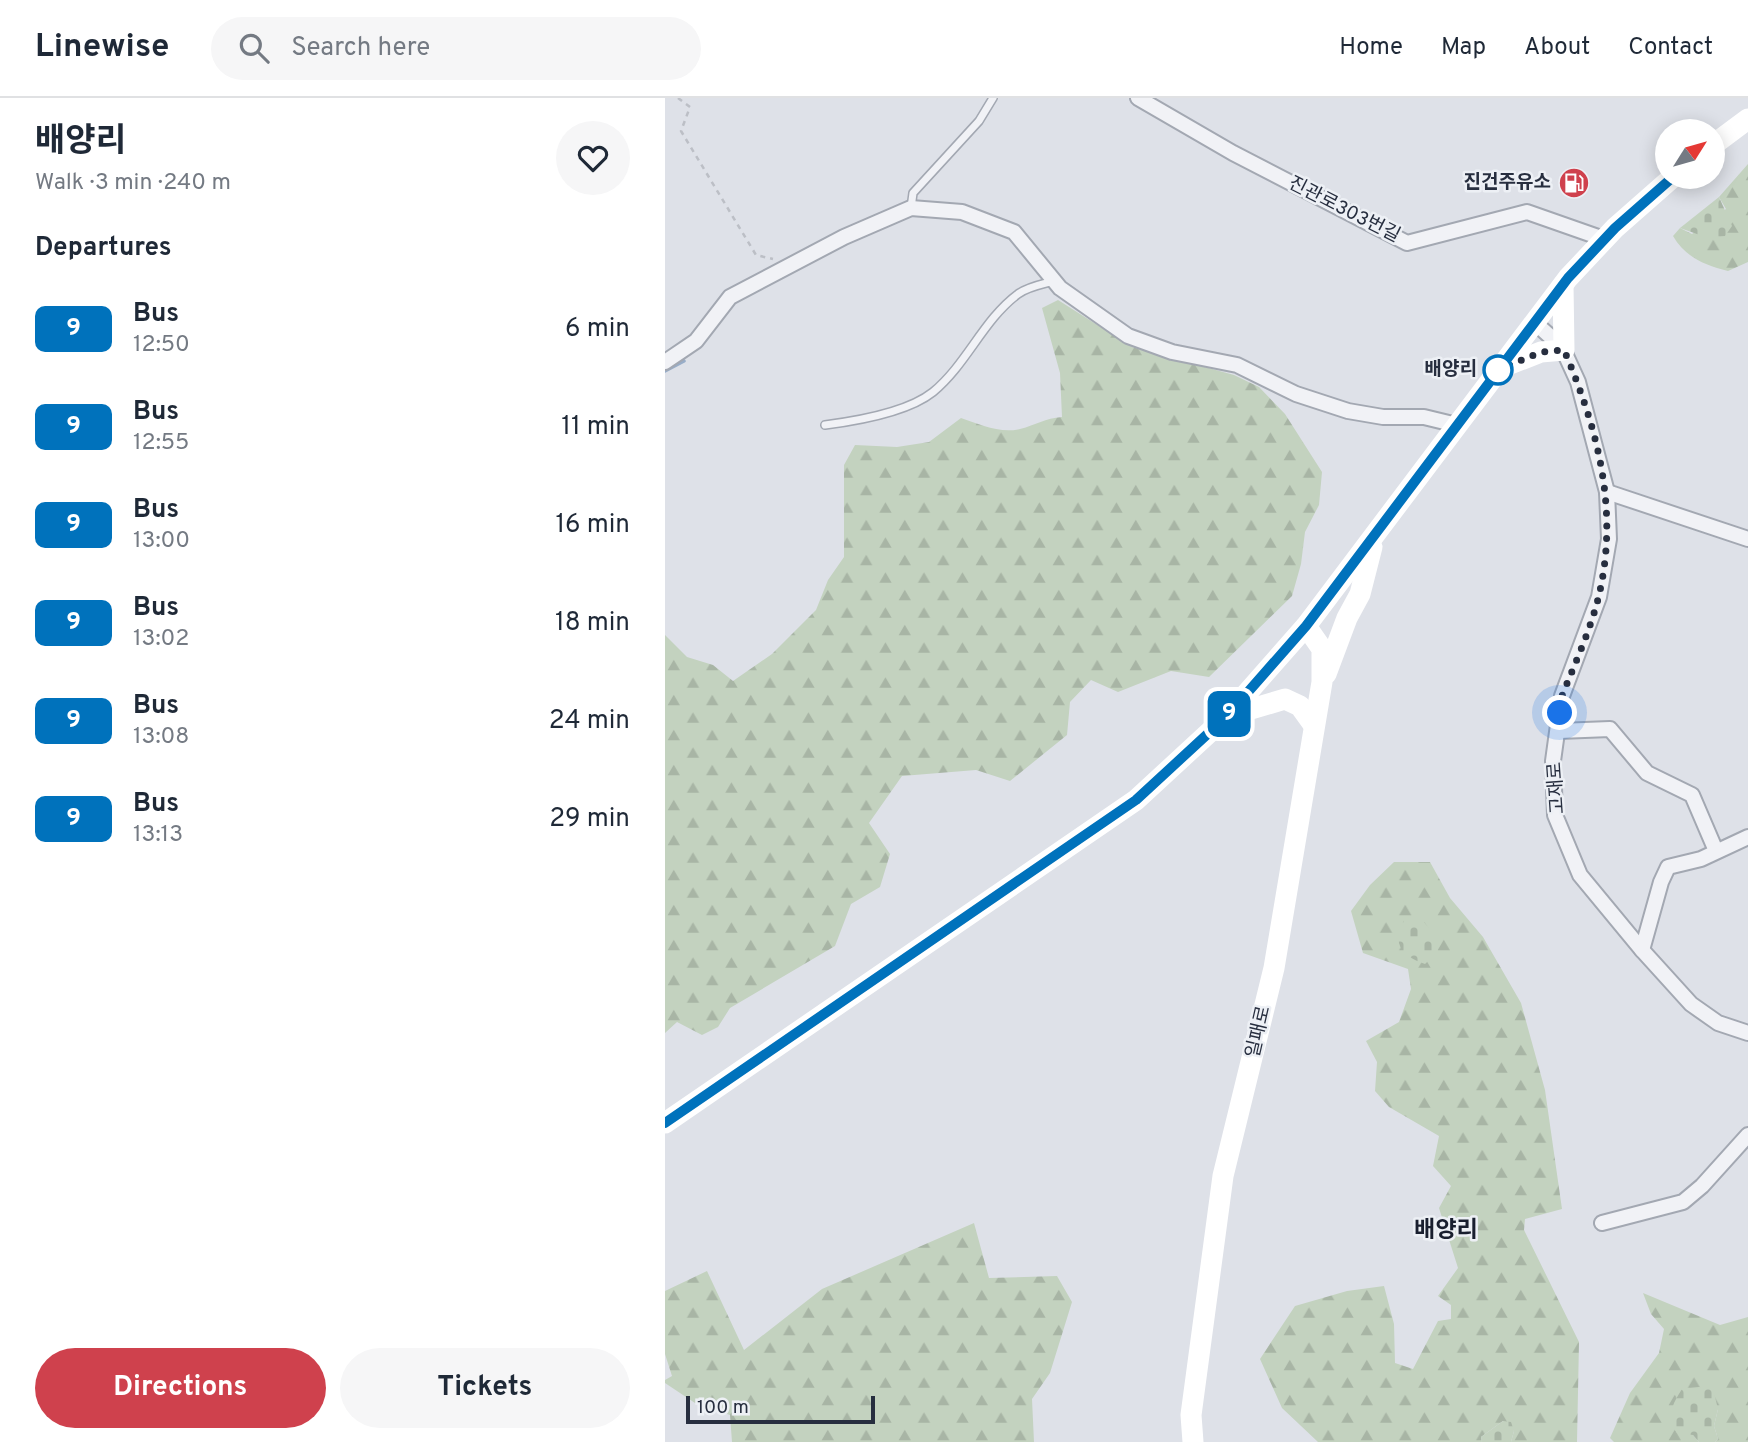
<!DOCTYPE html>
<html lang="en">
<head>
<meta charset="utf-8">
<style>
  :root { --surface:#fff; --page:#f6f6f7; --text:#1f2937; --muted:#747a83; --line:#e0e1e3; --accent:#cf414d }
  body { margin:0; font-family:Overpass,"Noto Sans KR",sans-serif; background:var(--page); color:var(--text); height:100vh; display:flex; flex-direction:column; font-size:26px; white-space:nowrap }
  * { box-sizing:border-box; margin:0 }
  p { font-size:23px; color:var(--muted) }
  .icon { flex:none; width:38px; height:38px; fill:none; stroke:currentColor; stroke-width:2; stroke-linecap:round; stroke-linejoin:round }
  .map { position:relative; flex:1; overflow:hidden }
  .side { display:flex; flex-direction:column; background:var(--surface); width:665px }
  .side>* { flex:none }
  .badge { padding:0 14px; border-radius:10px; font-size:24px; line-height:46px }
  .needle { width:46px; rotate:53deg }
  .buttons { position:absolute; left:990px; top:21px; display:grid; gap:14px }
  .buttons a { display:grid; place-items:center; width:70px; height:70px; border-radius:50%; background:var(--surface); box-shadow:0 4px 18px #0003; font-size:35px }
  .scale { position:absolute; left:21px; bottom:18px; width:189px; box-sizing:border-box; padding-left:7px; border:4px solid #272e3f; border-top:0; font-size:19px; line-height:24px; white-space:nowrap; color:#272e3f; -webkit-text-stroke:5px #edf0f5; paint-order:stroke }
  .you { position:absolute; width:35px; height:35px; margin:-18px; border:5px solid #fff; border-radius:50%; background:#1a73e8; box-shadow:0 0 0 10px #1a73e833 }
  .map>.badge { position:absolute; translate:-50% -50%; box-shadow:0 0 0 4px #fff }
  h2 { padding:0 35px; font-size:26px; line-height:63px }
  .round { display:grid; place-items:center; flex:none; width:74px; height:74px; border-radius:37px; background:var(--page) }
  .head { display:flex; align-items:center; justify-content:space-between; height:119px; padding:0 35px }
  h1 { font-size:33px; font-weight:700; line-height:52px }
  .action { display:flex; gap:14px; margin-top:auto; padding:14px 35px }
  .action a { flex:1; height:80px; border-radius:42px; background:var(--accent); color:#fff; font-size:28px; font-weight:700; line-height:80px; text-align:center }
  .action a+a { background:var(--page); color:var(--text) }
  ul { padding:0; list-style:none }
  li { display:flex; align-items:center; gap:21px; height:98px; padding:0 35px }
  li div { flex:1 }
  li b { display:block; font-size:26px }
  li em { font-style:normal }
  li .badge { min-width:77px; font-weight:700; text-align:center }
  header { display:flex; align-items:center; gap:42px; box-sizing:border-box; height:98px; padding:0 35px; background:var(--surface); border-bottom:2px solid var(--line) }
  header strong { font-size:33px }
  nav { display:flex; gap:38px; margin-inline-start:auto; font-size:24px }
  .search { width:490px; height:63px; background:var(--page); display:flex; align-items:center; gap:18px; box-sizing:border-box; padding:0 24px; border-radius:38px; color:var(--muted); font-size:26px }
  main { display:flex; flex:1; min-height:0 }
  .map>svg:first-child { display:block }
</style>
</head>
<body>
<header>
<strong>Linewise</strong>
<div class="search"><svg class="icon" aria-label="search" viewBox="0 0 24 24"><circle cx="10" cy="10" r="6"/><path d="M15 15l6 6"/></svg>Search here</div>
<nav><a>Home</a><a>Map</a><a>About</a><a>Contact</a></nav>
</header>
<main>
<section class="side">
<div class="head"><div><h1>배양리</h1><p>Walk · 3 min · 240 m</p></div><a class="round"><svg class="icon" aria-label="heart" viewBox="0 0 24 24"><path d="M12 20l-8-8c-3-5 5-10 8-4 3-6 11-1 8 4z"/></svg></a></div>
<h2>Departures</h2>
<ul>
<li><span class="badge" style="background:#0072bc;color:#fff">9</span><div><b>Bus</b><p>12:50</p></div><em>6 min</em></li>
<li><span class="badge" style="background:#0072bc;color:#fff">9</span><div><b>Bus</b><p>12:55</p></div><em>11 min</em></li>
<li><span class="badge" style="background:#0072bc;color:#fff">9</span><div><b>Bus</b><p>13:00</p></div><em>16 min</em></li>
<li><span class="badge" style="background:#0072bc;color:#fff">9</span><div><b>Bus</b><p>13:02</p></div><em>18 min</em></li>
<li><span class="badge" style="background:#0072bc;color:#fff">9</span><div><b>Bus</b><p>13:08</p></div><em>24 min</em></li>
<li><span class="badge" style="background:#0072bc;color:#fff">9</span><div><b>Bus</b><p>13:13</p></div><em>29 min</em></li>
</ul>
<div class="action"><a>Directions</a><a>Tickets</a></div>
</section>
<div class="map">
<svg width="1083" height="1344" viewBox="0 0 1083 1344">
  <defs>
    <pattern id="forest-firs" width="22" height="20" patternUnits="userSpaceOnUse" patternTransform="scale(1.75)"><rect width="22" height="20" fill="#c3d2bf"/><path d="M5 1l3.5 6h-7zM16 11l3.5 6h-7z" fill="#a8b5a5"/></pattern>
    <pattern id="cemetery-stones" width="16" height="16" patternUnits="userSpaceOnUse" patternTransform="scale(1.75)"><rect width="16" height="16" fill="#c3d2bf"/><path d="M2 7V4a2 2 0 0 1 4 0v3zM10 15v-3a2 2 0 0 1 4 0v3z" fill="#a8b5a5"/></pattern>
  </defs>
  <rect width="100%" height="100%" fill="#dee1e8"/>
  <g fill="url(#forest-firs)">
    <path d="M1083,66V164L1063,173C1040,167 1021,160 1008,138L1015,130L1027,136L1061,111L1054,99Z"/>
    <path d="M393,202L467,249L569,277L594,289L620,316L657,374L654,407L640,434L636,466L627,498L544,579L506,573L453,594L426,582L405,604L402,637L345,683L311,672L237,678L204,725L225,756L215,789L186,806L170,848L65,910L53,929L37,937L12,924L0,935V537L22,559L48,567L68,583L107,556L151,512L163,482L179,459V367L190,347L232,349L264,344L296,320C314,326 335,336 355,331C371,327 380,320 397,319L395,275L377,210Z"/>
    <path d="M729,764H765L785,800L818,839L856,905L880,992L897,1111L860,1121L859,1132L914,1244L912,1344H846L849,1333L838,1323L816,1339L817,1344H653L617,1310L595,1261L630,1208L682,1193L719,1188L729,1226L730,1265L748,1271L773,1223L786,1221V1207L773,1198L793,1170L774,1110L786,1088L768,1068L774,1038L724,1009L710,993L712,964L701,943L734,924L746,891L743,871L698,855L686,813L705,787Z"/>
    <path d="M309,1125L324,1180L392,1178L407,1204L385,1275L367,1301L369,1344H67L65,1317L30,1305L0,1285V1282L7,1278L0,1256V1193L42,1173L79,1252L157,1191Z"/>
    <path d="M978,1195L1055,1227L1083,1219V1344H1050L1053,1341L1049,1328L1053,1311L1028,1337L1034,1344H949L945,1340L965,1295L994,1255L999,1231L986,1216Z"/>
  </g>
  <g fill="url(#cemetery-stones)">
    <path d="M1054,99L1067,128L1060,138L1046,141L1015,130Z"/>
    <path d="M753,817L768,835L773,854L760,866C734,857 726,843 741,819Z"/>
    <path d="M1034,1289L1048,1291L1053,1311L1049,1328L1053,1341L1050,1344H1034L1028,1337L1012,1335C1001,1318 1007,1307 1017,1291Z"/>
    <path d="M838,1323L846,1324L849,1333L846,1344H817L816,1339Z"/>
  </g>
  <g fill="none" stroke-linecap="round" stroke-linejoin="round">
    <path stroke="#98adc8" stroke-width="3.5" d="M0,273L19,263"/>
    <g stroke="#a3a8b2" stroke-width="10">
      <g id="lane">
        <path d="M246,110L248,95L314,23L328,0"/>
        <path d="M160,327C191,323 243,314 268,294C302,266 318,222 353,196C362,189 378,186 389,183"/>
      </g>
    </g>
    <g stroke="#a3a8b2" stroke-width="18">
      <g id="street">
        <path d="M473,0L568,55L742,145L862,114L939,141"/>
        <path d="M869,224L897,249L913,284L942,394L944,441L934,499L897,598L888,663L890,717L915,777L977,852L1026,906L1053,925L1083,935"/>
        <path d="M0,264L31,243L65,199L179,139L246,110L297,114L349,134L395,190L463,238L507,254L572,267L631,296L683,313L718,319H759L792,327"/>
        <path d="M942,394L1083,441"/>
        <path d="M894,633L945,631L982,675L1027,697L1051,753"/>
        <path d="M977,852L996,784L1003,769L1036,761L1083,739"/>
        <path d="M937,1125L1018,1104L1037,1088L1083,1037"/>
      </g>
    </g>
    <path stroke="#bcbfc6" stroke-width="2.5" stroke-dasharray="5 5" stroke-linecap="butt" d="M13,0L25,9L16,33L91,157L108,161"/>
    <use href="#lane" stroke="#f1f2f6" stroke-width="7"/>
    <use href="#street" stroke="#f1f2f6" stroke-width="14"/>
    <g stroke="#fff" stroke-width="21">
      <path d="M1048,47L1083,21"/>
      <path d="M835,270L876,254L899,252L898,187"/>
      <path d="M661,576L682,520L695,496L707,449"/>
      <path d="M566,617L620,601L635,608L648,626"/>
      <path d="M0,1025L471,702L561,619L641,528L903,180L950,130L1008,79"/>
      <path d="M528,1344L526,1317L558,1078L609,870L657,584V551L641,528"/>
    </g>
  </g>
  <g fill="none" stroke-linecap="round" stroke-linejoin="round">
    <g stroke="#fff" stroke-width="16">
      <path id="line" d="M0,1025L471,702L561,619L641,528L903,180L950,130L1008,79"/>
    </g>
    <use href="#line" stroke="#0072bc" stroke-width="10"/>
    <path stroke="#272e3f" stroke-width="7" stroke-dasharray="0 12.6" d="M833,272L876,254L899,252C933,331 954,412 934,497C926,531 910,565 897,598L895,615"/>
  </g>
  <defs>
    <g id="fuel-disc" transform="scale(1.575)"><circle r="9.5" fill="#cf414d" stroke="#edf0f5"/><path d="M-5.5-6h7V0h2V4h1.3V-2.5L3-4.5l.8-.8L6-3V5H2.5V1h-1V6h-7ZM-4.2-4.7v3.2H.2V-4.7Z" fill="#fff"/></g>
  </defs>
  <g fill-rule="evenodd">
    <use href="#fuel-disc" x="909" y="85"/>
  </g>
  <circle fill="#fff" stroke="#0072bc" stroke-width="3.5" cx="833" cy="272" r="14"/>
  <g text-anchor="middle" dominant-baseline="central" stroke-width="5" stroke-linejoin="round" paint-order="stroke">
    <g font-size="19" font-weight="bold" fill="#272e3f" stroke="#edf0f5" text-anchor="end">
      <text x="886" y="85">진건주유소</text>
    </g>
    <g font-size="19" fill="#272e3f" stroke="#edf0f5">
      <text transform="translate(679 112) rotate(27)">진관로303번길</text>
      <text transform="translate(892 690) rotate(-94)">고재로</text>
      <text transform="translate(594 934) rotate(-77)">일패로</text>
    </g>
    <g font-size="19" font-weight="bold" fill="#272e3f" stroke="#edf0f5" text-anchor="end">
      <text x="812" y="272">배양리</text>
    </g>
    <g font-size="23" font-weight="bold" fill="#191f2f" stroke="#edf0f5">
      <text x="781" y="1133">배양리</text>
    </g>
  </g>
</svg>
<div class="buttons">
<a><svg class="needle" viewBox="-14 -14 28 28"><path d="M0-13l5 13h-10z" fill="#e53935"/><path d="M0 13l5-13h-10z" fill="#747a83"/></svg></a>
</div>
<div class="scale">100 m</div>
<div class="you" style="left:895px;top:615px"></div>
<b class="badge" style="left:564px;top:616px;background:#0072bc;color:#fff">9</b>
</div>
</main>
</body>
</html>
